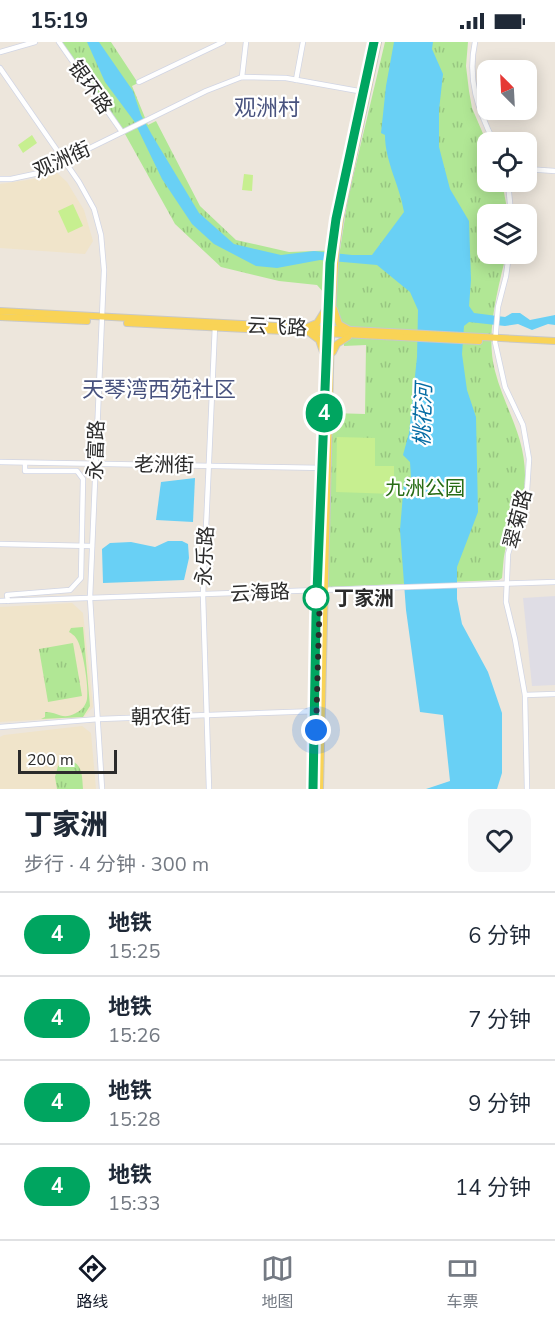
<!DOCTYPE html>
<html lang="zh">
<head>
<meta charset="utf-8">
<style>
  :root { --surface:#fff; --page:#f6f6f7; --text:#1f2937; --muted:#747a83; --line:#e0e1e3; --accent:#111827 }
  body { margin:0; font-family:"Nunito Sans","Noto Sans SC",sans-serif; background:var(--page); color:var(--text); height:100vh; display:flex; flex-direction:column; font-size:22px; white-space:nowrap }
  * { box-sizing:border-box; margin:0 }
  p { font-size:20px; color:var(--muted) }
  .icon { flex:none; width:33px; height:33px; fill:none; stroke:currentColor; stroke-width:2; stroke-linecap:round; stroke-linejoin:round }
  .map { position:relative; height:747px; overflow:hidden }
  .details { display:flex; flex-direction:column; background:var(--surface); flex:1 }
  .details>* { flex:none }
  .badge { padding:0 12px; border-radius:20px; font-size:21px; line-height:39px }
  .needle { width:39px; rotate:336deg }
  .tools { position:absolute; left:477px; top:18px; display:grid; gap:12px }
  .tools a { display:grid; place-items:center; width:60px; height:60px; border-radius:12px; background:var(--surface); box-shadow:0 3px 15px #0003; font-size:30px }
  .scale { position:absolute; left:18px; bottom:15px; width:99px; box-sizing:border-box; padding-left:6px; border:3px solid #2b2b2b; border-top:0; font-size:16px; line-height:21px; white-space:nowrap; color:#2b2b2b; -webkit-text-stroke:4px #fff; paint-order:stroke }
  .you { position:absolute; width:30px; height:30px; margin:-15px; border:4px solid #fff; border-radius:50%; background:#1a73e8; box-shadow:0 0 0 9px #1a73e833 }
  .map>.badge { position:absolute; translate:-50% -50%; box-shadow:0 0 0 3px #fff }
  .round { display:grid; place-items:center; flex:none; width:63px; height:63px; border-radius:12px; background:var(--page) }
  .head { display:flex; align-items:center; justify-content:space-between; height:102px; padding:0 24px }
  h1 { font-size:28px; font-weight:800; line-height:45px }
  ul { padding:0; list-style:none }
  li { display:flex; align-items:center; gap:18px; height:84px; padding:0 24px; border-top:2px solid var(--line) }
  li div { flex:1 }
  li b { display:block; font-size:22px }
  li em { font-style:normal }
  li .badge { min-width:66px; font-weight:700; text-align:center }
  .status { display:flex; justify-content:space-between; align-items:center; height:42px; padding:0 30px; background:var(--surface); direction:ltr }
  .status svg { height:16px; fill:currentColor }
  .dock { display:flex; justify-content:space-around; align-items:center; height:84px; border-top:2px solid var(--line); background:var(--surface); font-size:16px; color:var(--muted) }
  .dock a { display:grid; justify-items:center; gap:3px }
  .dock .on { color:var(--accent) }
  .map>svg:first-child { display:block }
</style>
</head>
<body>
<div class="status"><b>15:19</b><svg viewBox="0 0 49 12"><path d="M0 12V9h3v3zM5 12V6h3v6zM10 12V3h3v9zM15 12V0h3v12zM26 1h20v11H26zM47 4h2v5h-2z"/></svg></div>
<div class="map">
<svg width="555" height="747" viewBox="0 0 555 747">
  <defs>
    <pattern id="grass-tufts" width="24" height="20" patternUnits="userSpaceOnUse" patternTransform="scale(1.5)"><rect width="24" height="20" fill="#b1e795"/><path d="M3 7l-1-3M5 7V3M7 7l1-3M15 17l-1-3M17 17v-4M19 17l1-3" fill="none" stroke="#98c681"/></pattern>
  </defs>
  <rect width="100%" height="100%" fill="#ede6dc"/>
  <path fill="#dfdde5" d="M555,554V643L532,644L523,556Z"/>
  <g fill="#f0e4ca">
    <path d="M56,130L67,140L84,168L93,199L85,212L0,206V142L34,137Z"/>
    <path d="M72,561L83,571L93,665L84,675L0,680V565Z"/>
    <path d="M82,684L91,691L96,747H0V695L4,693Z"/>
  </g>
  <g fill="url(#grass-tufts)">
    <path d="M62,0H111L138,41L132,44L148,83L156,79L200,164L236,198L289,210L340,208L348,156L385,0H468L466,24L469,49L472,66L487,101L488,140H502L508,172H488V212H506C498,249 485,291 495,329C505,367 525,393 525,434C525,460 510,484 505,509C503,518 503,527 502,536L499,538L327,545L332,371L365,372L366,303L344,304C343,272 338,267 317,243L279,239L221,225L175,182L125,92Z"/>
    <path d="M83,585L90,664L83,675L41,677L45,675V670C57,669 61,679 76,671C82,668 86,663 87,657C89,646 83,605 76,596C74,593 72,592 69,590L71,586Z"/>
    <path d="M73,601L82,654L48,660L39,607Z"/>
    <path d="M68,718C83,721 82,734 83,747H57L55,735L58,724Z"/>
  </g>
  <g fill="#c7ef90">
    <path d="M32,93L37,101L23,111L18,103Z"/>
    <path d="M244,132L253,133L252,149L242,148Z"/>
    <path d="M73,162L83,184L68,191L58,169Z"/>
    <path d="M337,395L375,396V424H394V452L336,450Z"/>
  </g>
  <g fill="#69d0f5">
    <path d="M87,0H99L133,49L141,73L152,93L199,171L234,202L281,213L314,209L352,213H372L404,170C400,144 385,120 385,93L381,91L386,44L394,0H433L432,7L443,32L439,68V105L450,147L469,179L471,238L469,264L474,271L505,275L512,271H520L530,278L555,273V283L548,282L532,288L518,282L505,284L469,280L464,284L462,312L467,348L476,375L478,470L457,525V557L462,582L488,630L502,671V731L497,747H426L450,739L443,673L420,670L406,568L400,488L404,440L411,436L410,420L403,413L409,391L417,315L418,268L410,250L377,223L320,218L277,226L256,224L214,202L192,182L162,137L134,79L105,40Z"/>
    <path d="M195,436L193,480L156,478L161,440Z"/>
    <path d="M168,499H182L188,502L189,516L184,538L103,541L102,507L110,501L131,500L155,505Z"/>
  </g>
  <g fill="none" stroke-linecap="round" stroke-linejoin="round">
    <g stroke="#d1d5e4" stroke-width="6">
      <g id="minor">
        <path d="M59,0L122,90"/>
        <path d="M475,0C467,37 478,68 494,100"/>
        <path d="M0,10L35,0"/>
        <path d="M0,26L79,140L94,167L101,193L104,228L90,556L102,747"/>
        <path d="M242,35L246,0"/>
        <path d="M296,38L303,0"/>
        <path d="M139,40L223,0"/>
        <path d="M526,127L555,129"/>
        <path d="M0,137H11L39,131L206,49L242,35L286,36L364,50"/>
        <path d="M508,140L511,172"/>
        <path d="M509,212L506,234L498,265L495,300L505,345L523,383L529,417L527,449L508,512L506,560L515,597L525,653L527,747"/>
        <path d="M0,420L326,426"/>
        <path d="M0,502L92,504"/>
        <path d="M0,559L555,540"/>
        <path d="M8,559L7,553L70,548L81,536L83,437L77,429H25V421"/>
        <path d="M525,653L555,652"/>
        <path d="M0,685L99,677L319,669"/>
        <path d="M209,747L203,553L215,284"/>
      </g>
    </g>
    <g stroke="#c8c8c8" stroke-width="8">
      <g id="major">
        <path d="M336,207L341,173L378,0"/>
        <path d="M334,267L339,282L348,287"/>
        <path d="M0,269L555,299"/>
        <path d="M0,275L87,279"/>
        <path d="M127,281L479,299"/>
        <path d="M307,285L317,281L325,268"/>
        <path d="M311,292L319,298L323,310"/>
        <path d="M333,310L337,302L348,295"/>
        <path d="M314,747L329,221L337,170L373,0"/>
        <path d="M320,747L331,287L335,223"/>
      </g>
    </g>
    <use href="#minor" stroke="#fff" stroke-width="4.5"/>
    <use href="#major" stroke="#f9d356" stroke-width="6"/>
    <g stroke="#c8c8c8" stroke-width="8" stroke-linecap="butt">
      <path id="major-bridge" d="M335,223L336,207"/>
    </g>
    <use href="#major-bridge" stroke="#f9d356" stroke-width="6"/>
  </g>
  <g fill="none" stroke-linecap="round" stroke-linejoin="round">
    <g stroke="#fff" stroke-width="14">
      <path id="line" d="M313,747L316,575L330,221L336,177L374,0"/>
    </g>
    <use href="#line" stroke="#00a560" stroke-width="9"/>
    <path stroke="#2b2b2b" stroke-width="6" stroke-dasharray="0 10.8" d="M316,556L320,548L316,688"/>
  </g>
  <circle fill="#fff" stroke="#00a560" stroke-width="3" cx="316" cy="556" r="12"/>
  <g text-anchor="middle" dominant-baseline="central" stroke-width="4.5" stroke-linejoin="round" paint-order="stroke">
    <g font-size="20" fill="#2b2b2b" stroke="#fff">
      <text transform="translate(90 45) rotate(55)">银环路</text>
      <text transform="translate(62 118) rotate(-24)">观洲街</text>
      <text transform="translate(277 285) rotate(3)">云飞路</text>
      <text transform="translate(96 408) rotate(-88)">永富路</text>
      <text transform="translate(164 423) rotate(1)">老洲街</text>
      <text transform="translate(518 477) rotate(-76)">翠菊路</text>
      <text transform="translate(205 514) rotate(-87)">永乐路</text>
      <text transform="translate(260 551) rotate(-3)">云海路</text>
      <text transform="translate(161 675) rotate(-1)">朝农街</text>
    </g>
    <g font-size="20" fill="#286c16" stroke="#fff">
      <text x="425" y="446">九洲公园</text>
    </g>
    <g font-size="20" font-weight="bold" fill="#2b2b2b" stroke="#fff" text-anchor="start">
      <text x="334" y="556">丁家洲</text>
    </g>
    <g font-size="21" font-style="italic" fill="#066da4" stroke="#fff">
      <text transform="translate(423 373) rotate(-88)">桃花河</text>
    </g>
    <g font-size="22" fill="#48527e" stroke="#fff">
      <text x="267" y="66">观洲村</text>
      <text x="159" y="348">天琴湾西苑社区</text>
    </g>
  </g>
</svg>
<div class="tools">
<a><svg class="needle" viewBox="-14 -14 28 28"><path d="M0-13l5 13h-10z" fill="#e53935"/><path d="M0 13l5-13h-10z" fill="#747a83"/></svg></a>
<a><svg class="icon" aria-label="locate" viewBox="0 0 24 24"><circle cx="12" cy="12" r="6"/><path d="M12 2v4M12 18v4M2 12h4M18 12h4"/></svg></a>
<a><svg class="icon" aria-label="layers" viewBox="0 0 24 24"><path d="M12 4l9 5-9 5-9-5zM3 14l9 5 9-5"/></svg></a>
</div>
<div class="scale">200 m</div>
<div class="you" style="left:316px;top:688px"></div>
<b class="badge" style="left:324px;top:371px;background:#00a560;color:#fff">4</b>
</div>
<section class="details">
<div class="head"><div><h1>丁家洲</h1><p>步行 · 4 分钟 · 300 m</p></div><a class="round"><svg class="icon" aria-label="heart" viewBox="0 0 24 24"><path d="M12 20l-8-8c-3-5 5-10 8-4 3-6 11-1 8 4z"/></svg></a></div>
<ul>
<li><span class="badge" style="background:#00a560;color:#fff">4</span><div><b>地铁</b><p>15:25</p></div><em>6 分钟</em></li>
<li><span class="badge" style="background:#00a560;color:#fff">4</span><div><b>地铁</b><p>15:26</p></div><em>7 分钟</em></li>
<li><span class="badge" style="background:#00a560;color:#fff">4</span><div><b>地铁</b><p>15:28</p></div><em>9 分钟</em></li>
<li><span class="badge" style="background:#00a560;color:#fff">4</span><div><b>地铁</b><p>15:33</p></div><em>14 分钟</em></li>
</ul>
</section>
<nav class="dock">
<a class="on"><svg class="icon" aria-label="directions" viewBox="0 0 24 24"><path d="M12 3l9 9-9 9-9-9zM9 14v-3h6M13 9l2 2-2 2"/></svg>路线</a>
<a><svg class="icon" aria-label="map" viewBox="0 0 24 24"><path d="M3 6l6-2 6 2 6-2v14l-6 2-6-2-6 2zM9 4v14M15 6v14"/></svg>地图</a>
<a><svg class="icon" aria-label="tickets" viewBox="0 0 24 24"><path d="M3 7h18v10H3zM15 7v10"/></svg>车票</a>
</nav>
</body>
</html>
